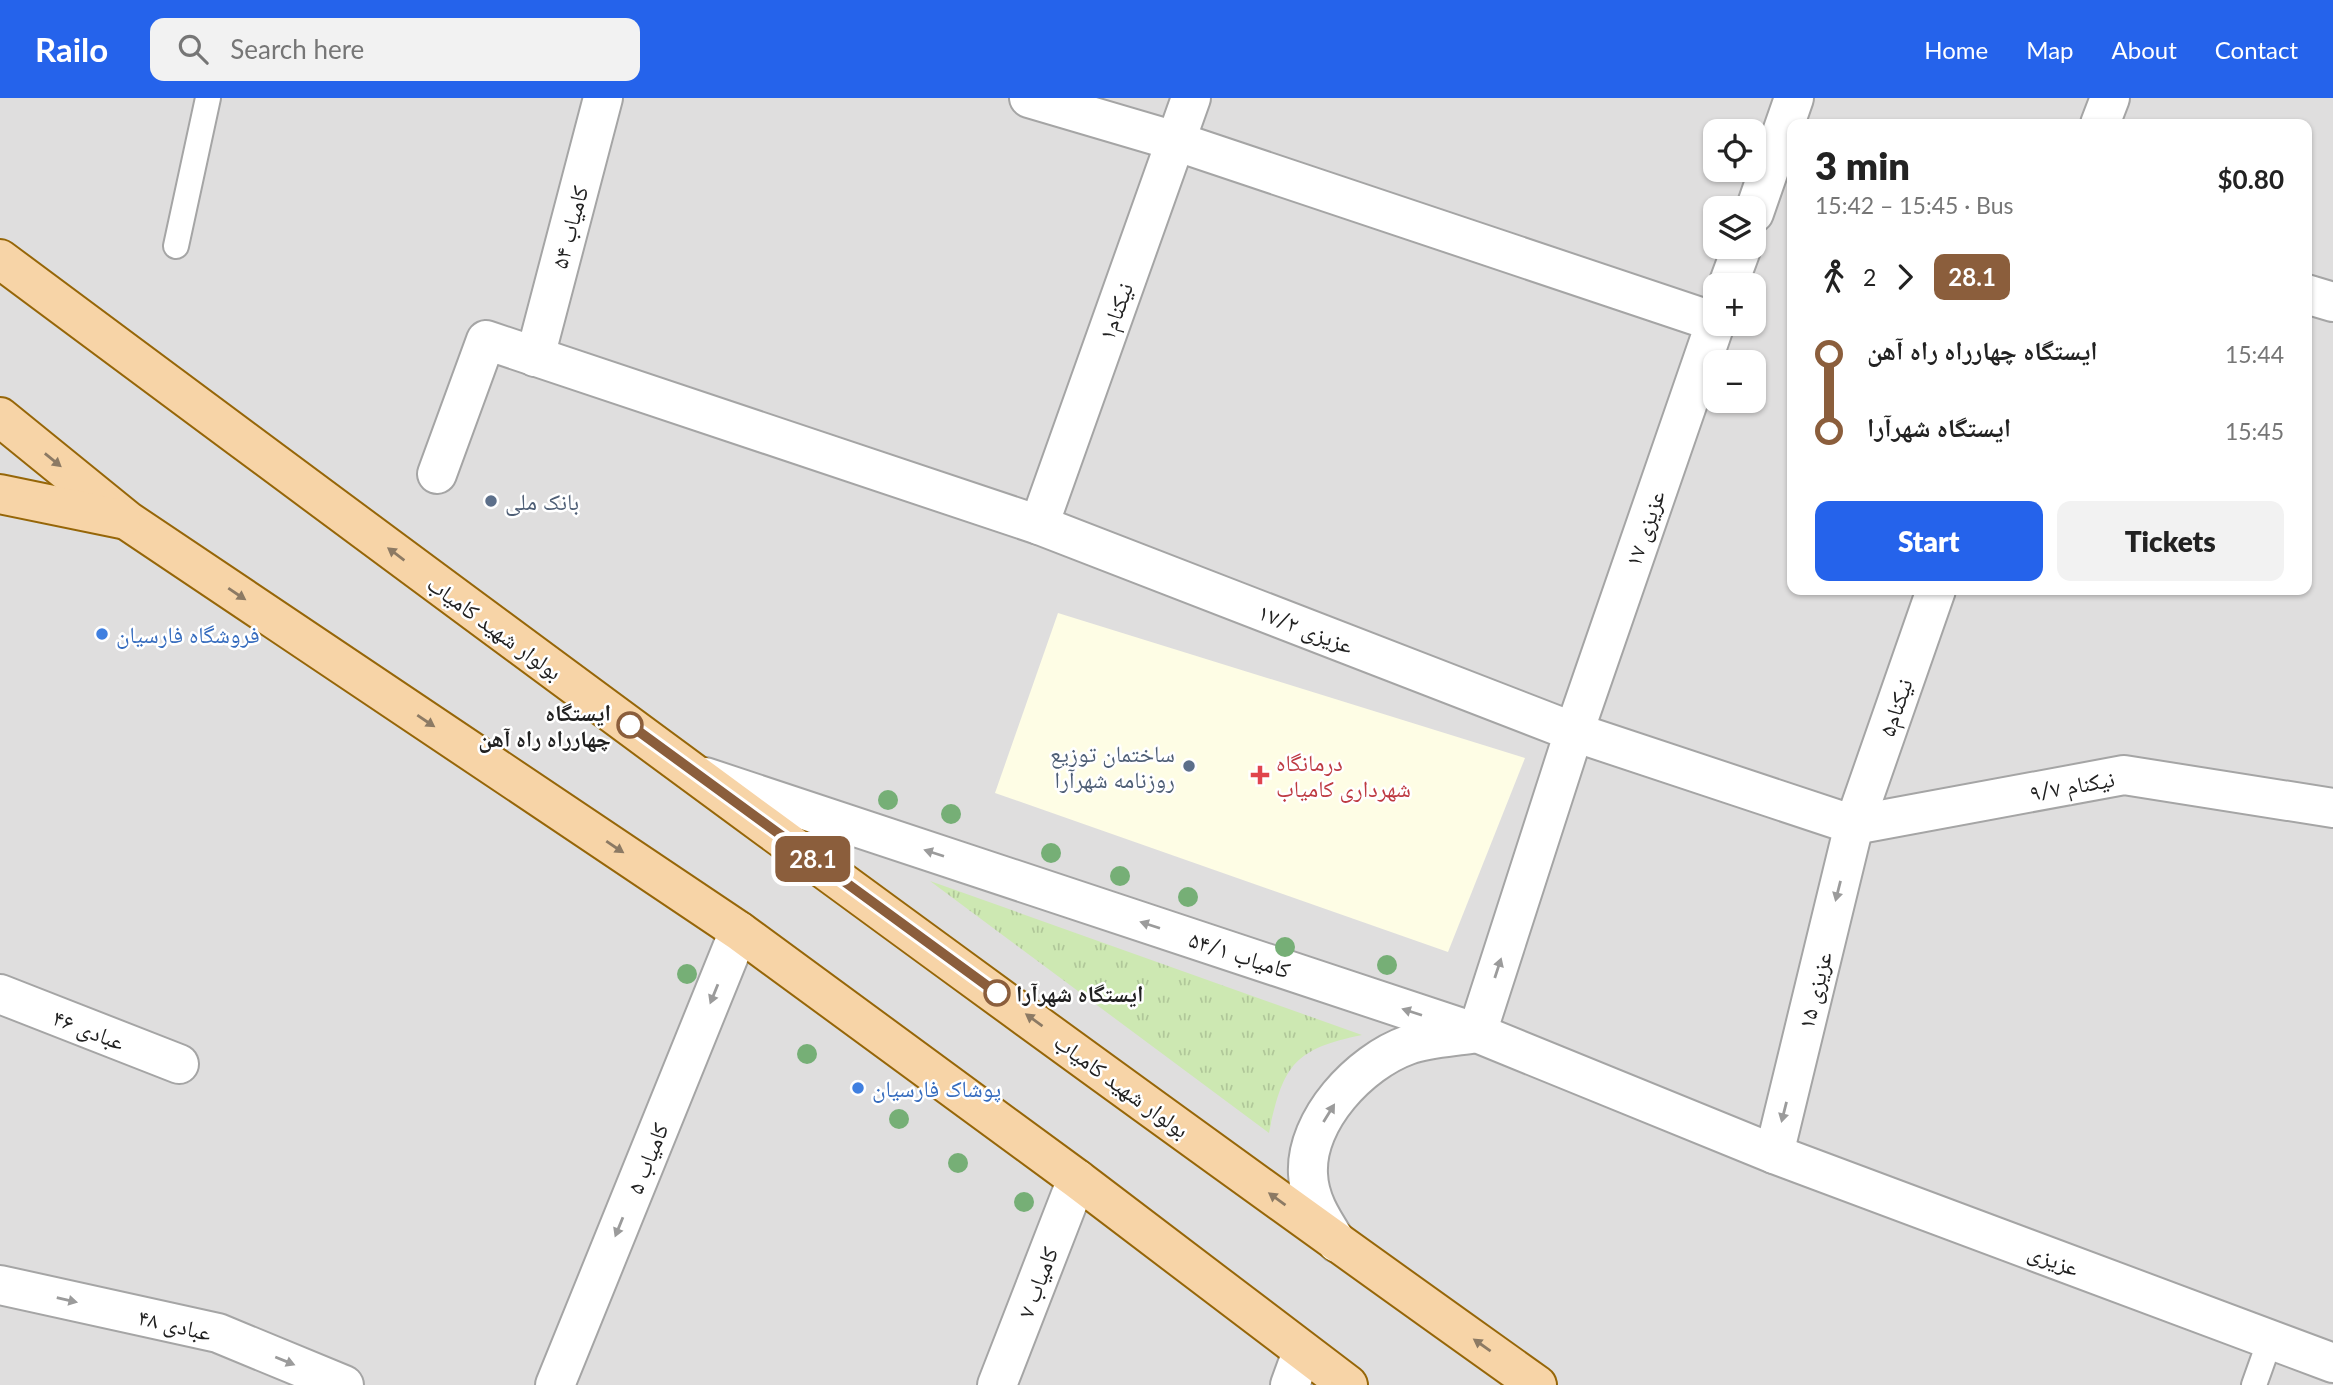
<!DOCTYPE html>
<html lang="en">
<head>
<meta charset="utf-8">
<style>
  :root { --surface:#fff; --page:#f2f2f2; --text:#222; --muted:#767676; --accent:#2563eb }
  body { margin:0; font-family:Lato,"Noto Naskh Arabic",sans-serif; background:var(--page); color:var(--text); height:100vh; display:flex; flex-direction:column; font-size:26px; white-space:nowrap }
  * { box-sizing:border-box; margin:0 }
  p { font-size:23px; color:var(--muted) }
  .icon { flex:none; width:38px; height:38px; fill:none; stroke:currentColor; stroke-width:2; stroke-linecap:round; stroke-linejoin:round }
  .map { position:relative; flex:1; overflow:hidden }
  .details { position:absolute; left:1787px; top:21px; width:525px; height:476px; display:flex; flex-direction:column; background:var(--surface); border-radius:14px; box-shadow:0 2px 5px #0004 }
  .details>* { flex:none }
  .badge { padding:0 14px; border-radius:10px; font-size:24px; line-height:46px }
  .controls { position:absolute; left:1703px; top:21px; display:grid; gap:14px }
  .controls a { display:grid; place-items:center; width:63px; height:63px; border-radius:14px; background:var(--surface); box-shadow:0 2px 5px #0004; font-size:35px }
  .map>.badge { position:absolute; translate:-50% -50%; box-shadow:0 0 0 4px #fff }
  .legs { display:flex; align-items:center; gap:10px; height:77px; padding:0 28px; font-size:23px }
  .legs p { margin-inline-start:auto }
  .head { display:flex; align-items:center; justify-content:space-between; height:119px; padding:0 28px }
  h1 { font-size:38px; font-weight:800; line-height:52px }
  .action { display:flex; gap:14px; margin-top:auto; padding:14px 28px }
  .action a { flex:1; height:80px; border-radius:14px; background:var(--accent); color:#fff; font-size:28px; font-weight:800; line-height:80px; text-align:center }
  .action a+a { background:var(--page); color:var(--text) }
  ul { padding:0 28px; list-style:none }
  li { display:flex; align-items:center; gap:24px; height:77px; font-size:26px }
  li i { display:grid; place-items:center; width:10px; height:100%; margin:0 9px; background:currentColor }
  li i::after { content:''; width:18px; height:18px; margin:-9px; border:5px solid; border-radius:50%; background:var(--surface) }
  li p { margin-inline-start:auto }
  li:first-child i { background:linear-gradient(#0000 50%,currentColor 0) }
  li:last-child i { background:linear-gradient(currentColor 50%,#0000 0) }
  header { display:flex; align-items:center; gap:42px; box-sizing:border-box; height:98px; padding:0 35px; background:var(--accent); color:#fff }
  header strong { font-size:33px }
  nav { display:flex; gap:38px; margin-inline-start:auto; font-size:24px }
  .search { width:490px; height:63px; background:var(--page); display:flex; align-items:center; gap:18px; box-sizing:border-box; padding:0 24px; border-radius:14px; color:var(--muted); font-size:26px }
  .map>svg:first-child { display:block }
</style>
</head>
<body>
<header>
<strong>Railo</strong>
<div class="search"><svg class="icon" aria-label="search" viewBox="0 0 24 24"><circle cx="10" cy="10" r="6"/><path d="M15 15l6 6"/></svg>Search here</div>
<nav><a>Home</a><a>Map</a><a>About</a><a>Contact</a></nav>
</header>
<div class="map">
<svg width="2333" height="1287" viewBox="0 0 2333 1287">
  <defs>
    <pattern id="grass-tufts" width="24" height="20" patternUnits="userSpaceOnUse" patternTransform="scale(1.75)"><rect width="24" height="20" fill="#cde8b2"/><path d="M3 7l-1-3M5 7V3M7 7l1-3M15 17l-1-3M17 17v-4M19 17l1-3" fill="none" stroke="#b0c799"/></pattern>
  </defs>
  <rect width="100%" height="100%" fill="#f1eee8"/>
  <path fill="#dfdede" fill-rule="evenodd" d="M0,0H2333V1287H0ZM1792,26H2306V492H1792ZM1715,33H1754V72H1715ZM1715,110H1754V149H1715ZM1715,187H1754V226H1715ZM1715,264H1754V303H1715Z"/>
  <path fill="#fefde5" d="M1058,515L1525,660L1448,854L995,695Z"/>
  <path fill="url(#grass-tufts)" d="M930,783L1362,937C1294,951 1283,967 1269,1035Z"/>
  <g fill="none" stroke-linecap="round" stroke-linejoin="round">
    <g stroke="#a5a5a5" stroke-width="28">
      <g id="service">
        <path d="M176,148L208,0"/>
        <path d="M2254,1287L2270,1242"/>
      </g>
    </g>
    <g stroke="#a5a5a5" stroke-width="42">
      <g id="minor">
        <path d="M1029,0L1175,43L1715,224"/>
        <path d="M2100,26L2110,0"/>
        <path d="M1754,115L1794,0"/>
        <path d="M1728,187L1742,149"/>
        <path d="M2306,196L2333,204"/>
        <path d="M535,259L603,0"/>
        <path d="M437,376L486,242L1039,427L1574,634L1854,727L2124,677L2333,710"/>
        <path d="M1039,427L1191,0"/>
        <path d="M705,679L1477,935L1774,1056L2333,1265"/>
        <path d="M0,896L179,966"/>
        <path d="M1477,935L1574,634L1715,226"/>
        <path d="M1774,1056L1854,727L1936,492"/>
        <path d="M1337,1145C1323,1123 1309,1103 1308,1076C1305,1022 1360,964 1408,947C1427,940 1451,939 1471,936"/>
        <path d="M0,1187L218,1235L344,1287"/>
        <path d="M555,1287L739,833"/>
        <path d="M997,1287L1077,1081"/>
        <path d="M1290,1287L1302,1254"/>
      </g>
    </g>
    <g stroke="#966608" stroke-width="42">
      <g id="primary">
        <path d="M0,161C509,540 1020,919 1537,1287"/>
        <path d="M0,319L128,423L739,833L1077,1081L1348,1287"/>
        <path d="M0,396L121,421"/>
      </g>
    </g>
    <use href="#service" stroke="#fff" stroke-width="24"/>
    <use href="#minor" stroke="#fff" stroke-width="38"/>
    <use href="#primary" stroke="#f7d4a7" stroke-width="38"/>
  </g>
  <g fill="#76af76">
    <circle cx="888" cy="702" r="10"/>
    <circle cx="951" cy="716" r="10"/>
    <circle cx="1051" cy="755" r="10"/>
    <circle cx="1120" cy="778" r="10"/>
    <circle cx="1188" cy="799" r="10"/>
    <circle cx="1285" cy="849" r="10"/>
    <circle cx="1387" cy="867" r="10"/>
    <circle cx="687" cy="876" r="10"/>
    <circle cx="807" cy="956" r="10"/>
    <circle cx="899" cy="1021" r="10"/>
    <circle cx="958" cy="1065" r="10"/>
    <circle cx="1024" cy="1104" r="10"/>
  </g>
  <defs><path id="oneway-solid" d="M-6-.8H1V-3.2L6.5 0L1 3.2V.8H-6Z" transform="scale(1.75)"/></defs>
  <g fill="#8c7a64">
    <use href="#oneway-solid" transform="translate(53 362) rotate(39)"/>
    <use href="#oneway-solid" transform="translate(396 456) rotate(-143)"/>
    <use href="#oneway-solid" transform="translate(237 496) rotate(34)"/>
    <use href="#oneway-solid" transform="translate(426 623) rotate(34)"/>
    <use href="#oneway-solid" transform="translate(615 749) rotate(34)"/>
    <use href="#oneway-solid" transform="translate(1034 922) rotate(-144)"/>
    <use href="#oneway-solid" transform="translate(1277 1101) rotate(-144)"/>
    <use href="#oneway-solid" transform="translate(1482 1247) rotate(-145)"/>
  </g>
  <g fill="#9b9b9b">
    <use href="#oneway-solid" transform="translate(934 755) rotate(-162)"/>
    <use href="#oneway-solid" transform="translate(1838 793) rotate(104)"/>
    <use href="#oneway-solid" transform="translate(1150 827) rotate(-162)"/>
    <use href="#oneway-solid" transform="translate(1498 870) rotate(-72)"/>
    <use href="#oneway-solid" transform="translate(714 896) rotate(112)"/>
    <use href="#oneway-solid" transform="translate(1412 914) rotate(-162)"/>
    <use href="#oneway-solid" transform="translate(1784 1014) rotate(104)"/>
    <use href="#oneway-solid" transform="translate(1329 1015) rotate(-58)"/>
    <use href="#oneway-solid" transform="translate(619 1129) rotate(112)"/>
    <use href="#oneway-solid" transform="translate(67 1202) rotate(13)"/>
    <use href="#oneway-solid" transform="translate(285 1263) rotate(22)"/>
  </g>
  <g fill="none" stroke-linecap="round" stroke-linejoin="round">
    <g stroke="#fff" stroke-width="16">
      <path id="line-1" d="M630,627L997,895"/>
    </g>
    <use href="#line-1" stroke="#8b5e3c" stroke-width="10"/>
  </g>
  <g fill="#5c6f8a" stroke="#fff" stroke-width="2.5">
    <circle cx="491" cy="403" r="7"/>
    <circle cx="1189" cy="668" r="7"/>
  </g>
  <g fill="#3f7fe0" stroke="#fff" stroke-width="2.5">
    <circle cx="102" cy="536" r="7"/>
    <circle cx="858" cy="990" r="7"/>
  </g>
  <g fill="#fff" stroke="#8b5e3c" stroke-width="3.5">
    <circle cx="630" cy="627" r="12"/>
    <circle cx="997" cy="895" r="12"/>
  </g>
  <path fill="#e0444e" stroke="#fff" stroke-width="2.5" d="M1256.5 666.5h7v7h7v7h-7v7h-7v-7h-7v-7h7z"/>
  <g text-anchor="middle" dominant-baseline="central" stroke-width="5" stroke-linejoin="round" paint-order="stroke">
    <g font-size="23" fill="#212121" stroke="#fff">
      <text transform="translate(569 129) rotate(-75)">کامیاب ۵۴</text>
      <text transform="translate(1115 213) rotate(-70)">نیکنام۱</text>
      <text transform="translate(1644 430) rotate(-71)">عزیزی ۱۷</text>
      <text transform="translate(495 529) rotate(36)">بولوار شهید کامیاب</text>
      <text transform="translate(1306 530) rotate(21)">عزیزی ۱۷/۲</text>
      <text transform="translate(1895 609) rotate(-71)">نیکنام۵</text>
      <text transform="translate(2072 687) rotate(-10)">نیکنام ۹/۷</text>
      <text transform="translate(1240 856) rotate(18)">کامیاب ۵۴/۱</text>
      <text transform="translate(1814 892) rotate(-76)">عزیزی ۱۵</text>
      <text transform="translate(89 931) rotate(21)">عبادی ۴۶</text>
      <text transform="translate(1122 987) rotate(36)">بولوار شهید کامیاب</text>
      <text transform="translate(647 1060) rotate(-68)">کامیاب ۵</text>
      <text transform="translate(2054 1161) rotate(21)">عزیزی</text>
      <text transform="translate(1037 1184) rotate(-69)">کامیاب ۷</text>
      <text transform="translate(175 1226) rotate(13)">عبادی ۴۸</text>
    </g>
    <g font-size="23" fill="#4e5e75" stroke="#fff" text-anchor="start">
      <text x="505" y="403">بانک ملی</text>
      <text x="1175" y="655" text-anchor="end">ساختمان توزیع<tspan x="1175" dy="26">روزنامه شهرآرا</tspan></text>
    </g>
    <g font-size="23" fill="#366cbe" stroke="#fff" text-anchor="start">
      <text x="116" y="536">فروشگاه فارسیان</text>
      <text x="872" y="990">پوشاک فارسیان</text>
    </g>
    <g font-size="23" font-weight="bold" fill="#212121" stroke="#fff" text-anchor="end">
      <text x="611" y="614">ایستگاه<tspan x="611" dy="26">چهارراه راه آهن</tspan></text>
      <text x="1016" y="895" text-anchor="start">ایستگاه شهرآرا</text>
    </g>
    <g font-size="23" fill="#be3a42" stroke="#fff" text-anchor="start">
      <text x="1276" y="664">درمانگاه<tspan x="1276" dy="26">شهرداری کامیاب</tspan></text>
    </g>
  </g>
</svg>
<div class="controls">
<a><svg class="icon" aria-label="locate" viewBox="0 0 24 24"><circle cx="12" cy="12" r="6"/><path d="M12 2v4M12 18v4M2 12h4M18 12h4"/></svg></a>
<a><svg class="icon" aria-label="layers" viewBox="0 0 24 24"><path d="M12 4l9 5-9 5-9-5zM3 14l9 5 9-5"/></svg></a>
<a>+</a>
<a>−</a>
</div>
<b class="badge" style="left:813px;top:761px;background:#8b5e3c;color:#fff">28.1</b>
<section class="details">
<div class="head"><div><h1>3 min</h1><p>15:42 – 15:45 · Bus</p></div><b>$0.80</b></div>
<div class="legs"><svg class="icon" aria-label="walk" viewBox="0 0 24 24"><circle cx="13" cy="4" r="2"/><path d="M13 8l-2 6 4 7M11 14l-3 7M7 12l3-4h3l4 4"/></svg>2<svg class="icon" aria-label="forward" viewBox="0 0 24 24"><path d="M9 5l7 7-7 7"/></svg><b class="badge" style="background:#8b5e3c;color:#fff">28.1</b></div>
<ul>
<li><i style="color:#8b5e3c"></i><b>ایستگاه چهارراه راه آهن</b><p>15:44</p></li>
<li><i style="color:#8b5e3c"></i><b>ایستگاه شهرآرا</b><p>15:45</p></li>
</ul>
<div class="action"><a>Start</a><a>Tickets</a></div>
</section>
</div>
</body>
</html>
